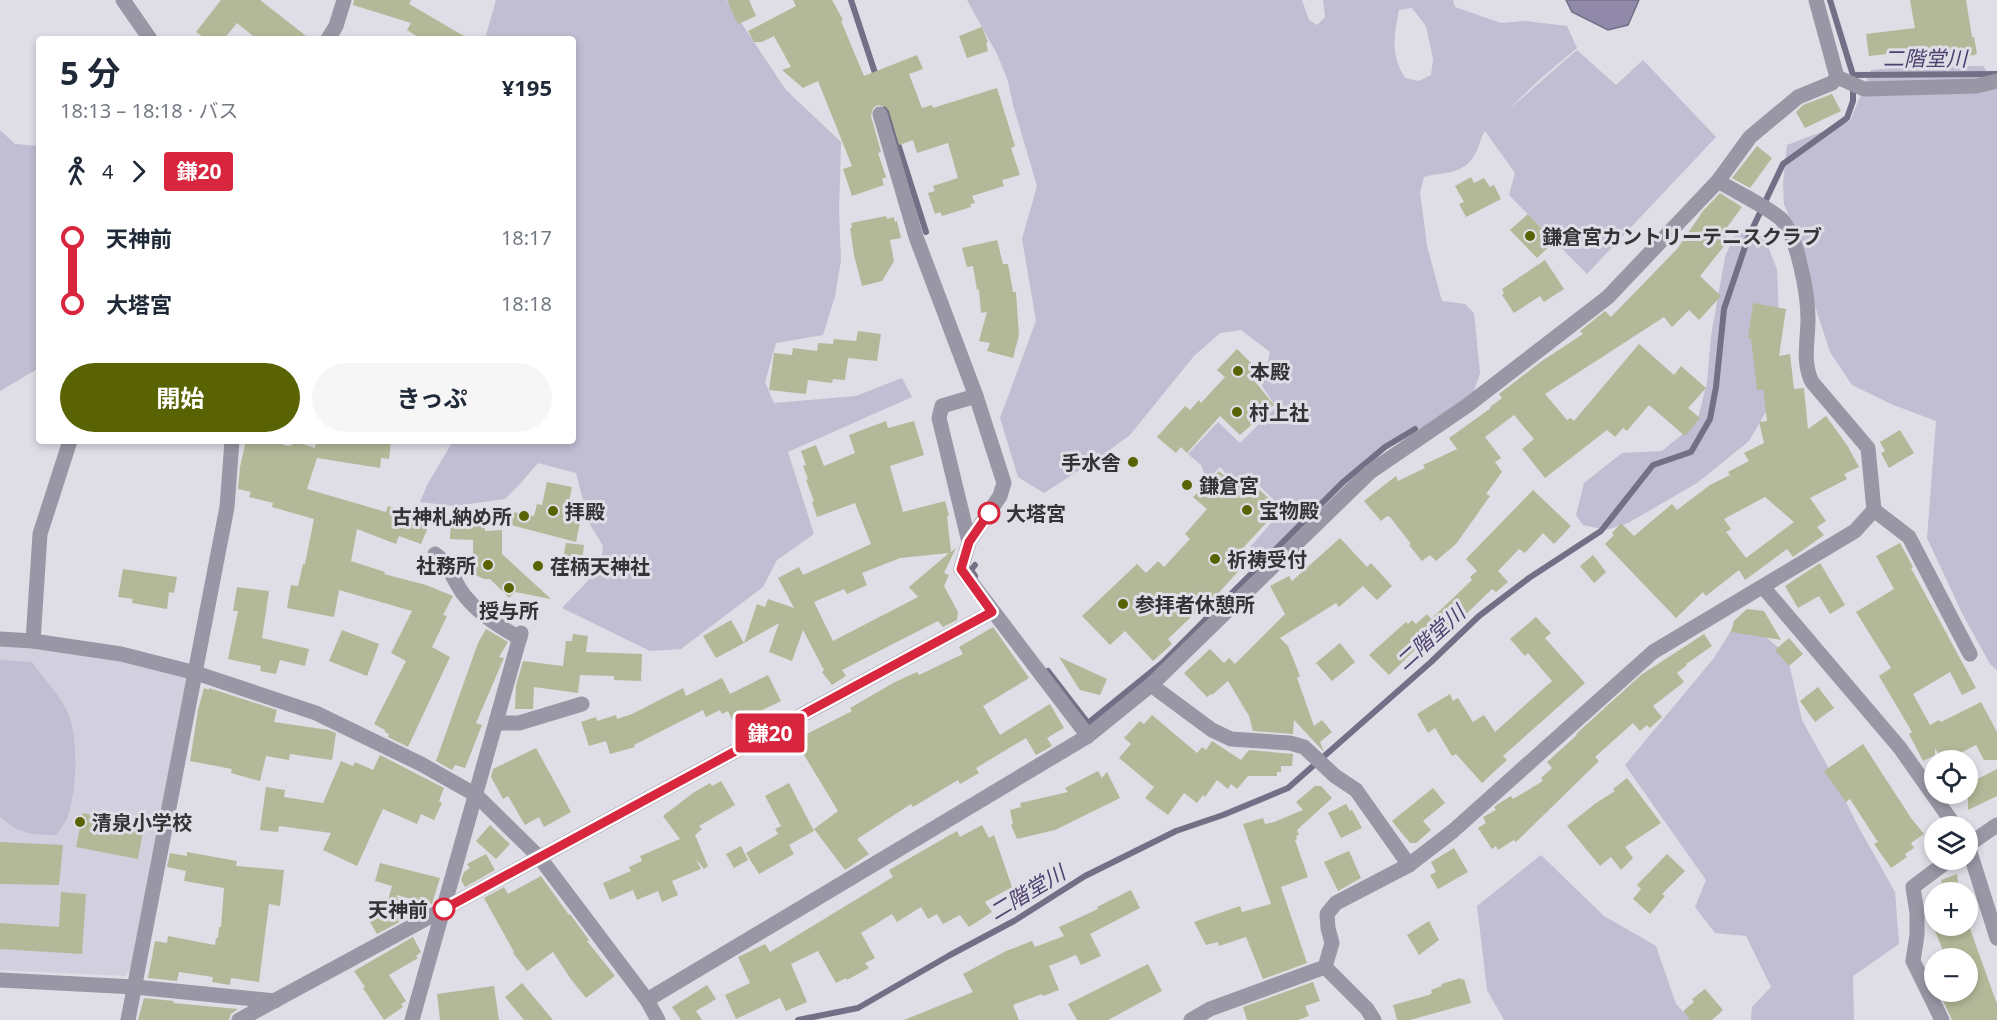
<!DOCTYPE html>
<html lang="ja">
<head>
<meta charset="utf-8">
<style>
  :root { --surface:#fff; --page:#f6f6f7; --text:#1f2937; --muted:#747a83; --accent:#596303 }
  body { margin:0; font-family:"Noto Sans","Noto Sans JP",sans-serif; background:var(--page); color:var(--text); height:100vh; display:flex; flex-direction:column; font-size:22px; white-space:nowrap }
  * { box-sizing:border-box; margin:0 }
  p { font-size:20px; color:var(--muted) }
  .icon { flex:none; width:33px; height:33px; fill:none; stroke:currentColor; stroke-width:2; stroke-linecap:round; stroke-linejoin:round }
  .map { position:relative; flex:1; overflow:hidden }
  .drawer { position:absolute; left:36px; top:36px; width:540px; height:408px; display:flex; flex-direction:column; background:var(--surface); border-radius:6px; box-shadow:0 3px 9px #0003 }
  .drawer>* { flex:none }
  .badge { padding:0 12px; border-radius:4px; font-size:21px; line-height:39px }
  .buttons { position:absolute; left:1924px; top:750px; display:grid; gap:12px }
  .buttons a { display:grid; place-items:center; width:54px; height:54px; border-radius:50%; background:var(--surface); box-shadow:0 3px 9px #0003; font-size:30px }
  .map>.badge { position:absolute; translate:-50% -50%; box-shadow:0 0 0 3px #fff }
  .legs { display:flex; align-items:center; gap:9px; height:66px; padding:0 24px; font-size:20px }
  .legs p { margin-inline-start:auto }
  .summary { display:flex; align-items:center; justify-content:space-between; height:102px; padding:0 24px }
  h1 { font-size:33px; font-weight:700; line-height:45px }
  .button { display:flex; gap:12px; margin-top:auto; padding:12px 24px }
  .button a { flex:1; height:69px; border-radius:36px; background:var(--accent); color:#fff; font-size:24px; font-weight:700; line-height:69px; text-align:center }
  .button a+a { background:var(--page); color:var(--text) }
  ul { padding:0 24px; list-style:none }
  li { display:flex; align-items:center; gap:21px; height:66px; font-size:22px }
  li i { display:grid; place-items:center; width:9px; height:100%; margin:0 8px; background:currentColor }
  li i::after { content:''; width:15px; height:15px; margin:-8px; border:4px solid; border-radius:50%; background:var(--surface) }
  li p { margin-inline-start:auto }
  li:first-child i { background:linear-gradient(#0000 50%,currentColor 0) }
  li:last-child i { background:linear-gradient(currentColor 50%,#0000 0) }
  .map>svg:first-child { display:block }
</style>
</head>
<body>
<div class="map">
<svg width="1997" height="1020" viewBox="0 0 1997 1020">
  <rect width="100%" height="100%" fill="#dfdde5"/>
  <path fill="#d2cfde" d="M0,643L92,653L187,675L132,973L127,972L126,976L0,970Z"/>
  <g fill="#c1bdd2" fill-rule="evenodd">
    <path d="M496,0H726L786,90L841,142L839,210L841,260L835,296L823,335L776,343L765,382L774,403L856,396L902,378L912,397L788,452L814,534L777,560L763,587L681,649L650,651L562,608L600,568L603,546L589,523L576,473L538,463L519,485L505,499L454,506L420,502L427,485L453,441H573V39H485Z"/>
    <path d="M967,0H1302L1309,20L1317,25L1325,17L1323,0H1453L1455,7L1501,23L1525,21L1567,26L1577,48L1540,79L1506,112L1577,50L1616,85L1643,60L1716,137L1587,274L1509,195L1515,173L1485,131C1480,138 1480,146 1475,154C1463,176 1445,171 1424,177L1420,192L1427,246L1442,301L1465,304L1474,313L1480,373L1472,397L1430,425L1400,436L1279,553L1259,560L1250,547L1285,507L1274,500L1248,475L1230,478L1220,467L1207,480L1201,465L1188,454L1218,422L1240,443L1276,407L1262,386L1270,352L1241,330L1220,333L1194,356L1130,435L1101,456L1044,493L1018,477L1000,418L1036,321L1022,239L1037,186L1013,105L1008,81L997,54ZM1412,8L1426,26L1433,59L1431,75L1419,81L1405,78C1390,54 1394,36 1399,10Z"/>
    <path d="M1914,66H1983L1997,86V670L1990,664L1963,615L1927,538L1936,421L1891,404L1852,385L1830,352L1815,306L1808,262L1784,204L1783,184L1787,145L1850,121L1871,70Z"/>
    <path d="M0,130L15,144L39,146V368L0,391Z"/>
    <path d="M1736,232L1764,237L1777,269L1780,350L1768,370L1767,410L1749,441L1697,483L1628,523L1606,530L1583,525L1576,515L1584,483L1622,453L1662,451L1697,422L1707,383L1711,336L1725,257Z"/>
    <path d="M1734,626L1762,634L1787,655L1802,720L1834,778L1858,826L1895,892L1899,944L1853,976L1854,1020H1751L1752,1007L1771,987L1746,936L1715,933L1695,907L1706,880L1625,765L1714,658Z"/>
    <path d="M0,660L32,662C43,678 59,694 67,711C79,736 77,789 68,816C66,822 60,829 56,835C32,835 18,834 0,816Z"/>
    <path d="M1541,855L1604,916L1656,946L1676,1004L1691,1020H1504L1487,990L1477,906Z"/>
  </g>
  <path fill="#9089a9" stroke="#746f86" stroke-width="1.5" d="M1566,0H1639L1628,25L1608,30L1572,12Z"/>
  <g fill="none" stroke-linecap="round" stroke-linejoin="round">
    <g stroke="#746f86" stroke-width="6">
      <path d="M851,0L877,79"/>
      <path d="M1853,75L1996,74"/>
      <path d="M884,100L926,232"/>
      <path d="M975,576L971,570L975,565"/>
      <path d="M1048,671L1088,723L1162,663L1343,482L1385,447L1415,429"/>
      <path d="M798,1020L858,1008L950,955L1014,921L1085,876L1176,831L1223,815L1288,788L1431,662L1479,616L1529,578L1601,531L1653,465L1691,452L1710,419L1716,387L1724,309L1748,238L1783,164L1847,118L1853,101V75L1830,0"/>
    </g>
  </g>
  <g fill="#b3b998" fill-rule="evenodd">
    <path d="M221,0H260L310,39H257L237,23L224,39H206L196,32Z"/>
    <path d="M354,0H411L409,4L469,39H421L407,30L411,23L353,5Z"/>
    <path d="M727,0H749L756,16L738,24Z"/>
    <path d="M793,0H832L843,20L841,21L864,76L917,55L923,69L909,74L922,108L932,105L933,108L997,88L1015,146L1011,148L1020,175L1002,180L1004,186L972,196L975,203L970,204L971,207L942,216L940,212L935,214L928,193L935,191L933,186L958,178L948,143L917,153L913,140L899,145L889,111L886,107L878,105L873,108L871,116L881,152L878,153L886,177L882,179L884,185L852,196L843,169L852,166L818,81L803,88L782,70L791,67L774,36L762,42H754L748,31L796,6Z"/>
    <path d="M1910,0H1966L1972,37H1974L1977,54L1948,62L1947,58L1924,62L1922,50L1869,56L1866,34L1915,28Z"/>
    <path d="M982,27L988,42L986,43L988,51L967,58L959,36Z"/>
    <path d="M1832,94L1841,111L1805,128L1796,112L1803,105Z"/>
    <path d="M1757,146L1772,158L1750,188L1732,178Z"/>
    <path d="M1471,177L1474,183L1484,178L1490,187L1494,185L1501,199L1466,217L1459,204L1464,202L1455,186Z"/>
    <path d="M1720,193L1742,207L1722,234L1729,240L1700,276L1721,296L1699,320L1689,310L1672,327L1664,317L1545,394L1567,420L1571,418L1574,421L1639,344L1674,375L1681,366L1706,388L1688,408L1700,418L1685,436L1649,405L1627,431L1623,428L1615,437L1607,430L1545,478L1522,449L1534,439L1514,415L1485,437L1501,458L1495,462L1502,472L1486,494L1490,496L1456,544L1436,561L1430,555L1422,561L1409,545L1411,544L1390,517L1387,516L1381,521L1364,501L1396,476L1398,481L1425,468L1423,465L1457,449L1449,438L1491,408L1490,407L1502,398L1499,394L1542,361L1583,334L1580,331L1605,311L1611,317L1677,249L1703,211Z"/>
    <path d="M1528,214L1554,242L1537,258L1510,230Z"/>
    <path d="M886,216L887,219L894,217L895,222L897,221L901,238L890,240L894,261L882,281L862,286L854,255L850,228H852L851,223Z"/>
    <path d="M997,240L1003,264H1008L1013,292H1016L1019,335L1013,358L987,351L990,343L979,341L987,312L981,313L979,289L977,290L973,266L967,267L962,248Z"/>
    <path d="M1545,260L1564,289L1544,302L1540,296L1514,313L1502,295L1504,293L1502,289Z"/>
    <path d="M1753,303L1786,309L1779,356L1790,354L1794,389L1804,388L1808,429L1826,416L1847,445L1859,467L1844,474L1847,479L1810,498L1826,521L1817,527L1824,535L1793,557L1787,549L1745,580L1739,570L1706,596L1703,592L1676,618L1605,544L1614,535L1612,533L1621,523L1634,536L1672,504L1677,510L1710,485L1730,475L1728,472L1749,461L1744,453L1764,443L1759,422L1767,421L1763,389L1757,390L1751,339L1748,338ZM1765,497L1794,522L1746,558L1726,532L1731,529L1724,519Z"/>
    <path d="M858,331L881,334L877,361L848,358L845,380L833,379L832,383L808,380L806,394L769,390L774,353L792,355L793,348L817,351L818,343L833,344L834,339L856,341Z"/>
    <path d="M1237,349L1260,372L1253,379L1274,405L1240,435L1220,416L1187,453L1181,447L1176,453L1157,437L1185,406L1190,410L1199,400L1201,403L1225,377L1217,370Z"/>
    <path d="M886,421L888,428L914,421L924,455L890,466L903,512L945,501L949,516H947L951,552L956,548L944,573L949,575L944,586L958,612L957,620L943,627L938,621L842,670L846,676L832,685L822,672L824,670L803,630L792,661L769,652L779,623L744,643L757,604L765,607L768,599L794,608L778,578L799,567L803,575L871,544L855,503L817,517L812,502L814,501L806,480L808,479L803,466L806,465L801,451L816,445L824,466L855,453L849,435ZM949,553L909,587L918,597L833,641L814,602L844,589L847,594L867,585L862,573L900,558Z"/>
    <path d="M1900,430L1914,453L1889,468L1881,453L1885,451L1880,442Z"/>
    <path d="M246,441H270L288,446L292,445L293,441L315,448L316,441L330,443V441H391L389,459L381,458L380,468L317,458L307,489L386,512L388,506L431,520L421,544L399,536L396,544L357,529L351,561L385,572L384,574L426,585L453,596L443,615L447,616L432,647L450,657L408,747L388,737L389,734L385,732V730L374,724L406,661L391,653L412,611L339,590L334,617L287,608L291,585L298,586L303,564H305L314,519L272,507L273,503L249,497L251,492L238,489L240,467Z"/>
    <path d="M1219,471L1237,487L1246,478L1280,508L1243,548L1252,556L1214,598L1212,597L1168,639L1172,644L1153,661L1125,631L1110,645L1082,616L1137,564L1146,573L1158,561L1164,567L1190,539L1185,534L1207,509L1193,497Z"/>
    <path d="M547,482L572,487L567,510L574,512L572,520L580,522L576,542L496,521L498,509L534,516L537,504L542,505Z"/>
    <path d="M1533,490L1571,526L1554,544L1543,533L1525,553L1519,549L1498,571L1508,582L1496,592L1492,589L1428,651L1421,644L1389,675L1369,655L1406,622L1408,624L1412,620L1416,624L1427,614L1431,619L1472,580L1470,577L1477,571L1466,559Z"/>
    <path d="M451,513H484L485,531L502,530V554L551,599L515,592L509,598L490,579H484L473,574V540L450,539Z"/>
    <path d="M1340,538L1367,567L1371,563L1392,586L1377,600L1363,586L1339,607L1336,603L1280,638L1288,646L1300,676L1297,678L1314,726L1322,720L1332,732L1320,742L1324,752L1294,720L1293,734L1253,731L1249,716L1228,681L1212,695L1211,694L1207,697L1184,673L1210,649L1224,663L1229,658L1235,664L1285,614L1270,586L1289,576L1292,581Z"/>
    <path d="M566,543L584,545L582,561L563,558Z"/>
    <path d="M1900,543L1913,567L1911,568L1976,688L1962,695L1950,672L1913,694L1930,725L1939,720L1941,722L1981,702L1997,732V760H1984L1976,745L1947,760H1942L1935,748V755L1923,761L1909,734L1912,732L1879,676L1891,668L1856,612L1894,589L1876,556Z"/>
    <path d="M1593,555L1606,572L1594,583L1580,566Z"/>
    <path d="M1820,563L1845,605L1830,614L1819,596L1798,608L1785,586Z"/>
    <path d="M123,569L177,577L174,593L169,592L167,609L132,603L133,599L118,597Z"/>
    <path d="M237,587L269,591L262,638L309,649L305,666L280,660L276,674L260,671L261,666L228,659L238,611H233Z"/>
    <path d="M1747,609L1764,611L1781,640L1731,632L1734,621Z"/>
    <path d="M1536,617L1551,633L1545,638L1585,683L1503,756L1507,760L1482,783L1456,754L1452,756L1435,728L1428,733L1417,714L1450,694L1453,701L1458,698L1473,722L1484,715L1495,732L1552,681L1528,653L1525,656L1510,639Z"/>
    <path d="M731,620L744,643L716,658L703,636Z"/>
    <path d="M993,627L1029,678L983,706L1000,735L1050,704L1064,728L1047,738L1052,746L1036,755L1026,738L976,768L979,773L960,784L958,780L913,807L911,804L857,839L869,854L845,870L814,829L838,811L795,740L852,711L850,708L895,682L917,672L919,675L963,654L959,647Z"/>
    <path d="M486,629L508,642L499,657L504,658L476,723L482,725L465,768L455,765L452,770L436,761L478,643Z"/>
    <path d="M342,630L379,644L367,676L329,661Z"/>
    <path d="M573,634L588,636L586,652L642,654L641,681L614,680V676L580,675L578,693L534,687L533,709H515L516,686L523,661L563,666L566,641H572Z"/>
    <path d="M1704,634L1712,646L1686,664L1687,665L1677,673L1684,682L1653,706L1662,717L1650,728L1647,725L1640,731L1633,723L1595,757L1599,761L1516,842L1514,840L1498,850L1496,846L1492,849L1478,828L1486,823L1483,817L1496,810L1494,807L1498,804L1511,796L1513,799L1543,781L1541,778L1552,768L1547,762L1577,735L1576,734L1641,675Z"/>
    <path d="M1789,638L1803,654L1789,666L1775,650Z"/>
    <path d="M1340,643L1355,662L1332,681L1316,663Z"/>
    <path d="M1059,657L1107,679L1100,695L1080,690Z"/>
    <path d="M768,675L781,701L734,724L728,711L722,714L720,710L706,717L703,710L634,745L635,747L610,754L606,741L589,746L581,722L596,717L597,721L616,715L617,719L632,714L683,688L686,696L722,678L730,694Z"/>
    <path d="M1818,687L1834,708L1815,722L1800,701Z"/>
    <path d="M204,688L209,690V688L277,710L274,722L329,730L336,733L332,760L290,754L289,760L266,756L260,781L231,773L232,769L190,761L198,710Z"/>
    <path d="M1152,715L1197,753L1202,747L1206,750L1212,741L1241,760L1249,750L1293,754L1292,766H1281V772H1277V776H1248L1237,789L1231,784L1228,789L1217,780L1205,797L1203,795L1197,803L1184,793L1168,815L1145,798L1154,787L1119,758L1131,744L1124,738L1140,721L1144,724Z"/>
    <path d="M1863,744L1911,818L1924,834L1911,843L1914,848L1905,854L1907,857L1891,868L1874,844L1878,842L1850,799L1846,802L1824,771Z"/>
    <path d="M536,748L571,812L544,827L539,817L525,825L508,796L503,799L491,777L493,769Z"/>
    <path d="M380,755L444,788L439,801L442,803L434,820L421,814L417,824L383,809L357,866L323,850L331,833L279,826L278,832L260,830L266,787L285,790L284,797L323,803L341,761L353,766L355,762L373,770Z"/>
    <path d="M1997,769V796L1968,810V784Z"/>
    <path d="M1098,771L1102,778L1107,772L1120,798L1055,830L1017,839L1011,825L1013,824L1010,810L1021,807L1020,803L1068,792L1065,788Z"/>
    <path d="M1627,778L1661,823L1625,847L1633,858L1621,870L1611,857L1600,866L1567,826L1596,803L1615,791L1613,789Z"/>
    <path d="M721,781L735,805L699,826L702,829L695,835L708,866L704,869L696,859L701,869L672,881L678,895L662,902L658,891L637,900L633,890L610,900L603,883L631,871L629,867L642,861L640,856L680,839L663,816L693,793L710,783L712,786Z"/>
    <path d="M789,783L814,831L789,845L794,854L759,874L746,853L778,834L775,829L781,826L765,796Z"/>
    <path d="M1315,786H1321L1332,798L1297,830L1299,835L1296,836L1297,839L1295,840L1308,877L1281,887L1307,963L1263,979L1246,937L1219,946L1218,942L1206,945L1194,922L1240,906L1242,912L1271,904L1243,824L1263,818L1265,824L1274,822L1303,810L1296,802Z"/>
    <path d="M1433,788L1445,803L1423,821L1431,830L1416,843H1410L1392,821Z"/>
    <path d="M1346,804L1350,811L1352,810L1362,828L1341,838L1328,813Z"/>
    <path d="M83,813L144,825L138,859L76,847Z"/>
    <path d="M490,825L510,844L496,859L476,841Z"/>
    <path d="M982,825L989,838L994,835L1012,887L985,902L992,912L969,927L960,915L943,924L937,914L928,919L921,907L897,922L892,914L861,933L875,958L865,963L869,968L847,980L846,978L836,983L818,951L791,964L807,1002L786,1011L780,998L736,1019L725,995L750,983L738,957L765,944L770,952L893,877L889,870L957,831L960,837Z"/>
    <path d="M0,842L63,845L59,885L0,884Z"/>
    <path d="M741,846L748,860L734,868L726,854Z"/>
    <path d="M1454,848L1468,872L1438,889L1430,875L1436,872L1431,862Z"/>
    <path d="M1349,851L1361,878L1338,891L1324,862Z"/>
    <path d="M187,852L237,861L236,866L284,870L280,906L269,904L259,982L231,978L230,985L212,982L213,977L179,972L177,981L148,978L155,941L167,943L168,936L215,945L216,938H218L219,927H221L224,888L184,881L186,871L167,867L170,853L187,856Z"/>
    <path d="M486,854L495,870L465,887L461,880L464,872L470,868L467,864Z"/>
    <path d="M1667,854L1685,871L1662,894L1665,896L1650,914L1633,899L1641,889L1637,885Z"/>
    <path d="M380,863L440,878L432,904L396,895L408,915L402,919L403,920L377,934L370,922L372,920L370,917L386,907L392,886L375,881Z"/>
    <path d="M1957,874L1959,892H1945L1941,880Z"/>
    <path d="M541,876L569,915L570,914L589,940L587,941L615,976L586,998L570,978L553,952L527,971L513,953L514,952L484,898L504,887L508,894Z"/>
    <path d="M1131,890L1140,908L1090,934L1101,956L1081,965L1076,955L1049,966L1059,990L1043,996L1042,994L1013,1005L1019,1020H904L973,992L963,974L1006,951L1032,941L1035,947L1064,936L1059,927L1098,909L1097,907Z"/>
    <path d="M61,892L86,894L82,954L0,949V923L59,927Z"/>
    <path d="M1429,921L1439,940L1419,955L1407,935Z"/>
    <path d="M1933,926H1969L1997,1004V1020H1952L1939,992H1968V958H1946Z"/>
    <path d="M413,937L421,952L416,956L418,958L389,975L406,1001L401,1004L403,1007L384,1020L363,988L365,987L354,971Z"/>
    <path d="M1148,964L1162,991L1108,1020H1077L1068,1004Z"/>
    <path d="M1461,978V980L1464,979L1471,1003L1410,1020H1397L1393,1005L1429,995L1432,993L1431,990L1442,986L1441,984Z"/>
    <path d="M1313,982L1320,1001L1305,1006L1309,1016L1298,1020H1247L1243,1007Z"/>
    <path d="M522,983L553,1020H524L505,997Z"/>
    <path d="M707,985L716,999L696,1011L702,1020H681L672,1007Z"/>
    <path d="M494,986L499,1020H440L437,994Z"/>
    <path d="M1705,989L1723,1010L1712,1020H1690L1683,1011L1694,1002L1692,999Z"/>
    <path d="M144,998L174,1001L173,1003L238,1009L231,1014L229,1020H138Z"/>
  </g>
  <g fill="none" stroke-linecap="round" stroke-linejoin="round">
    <g stroke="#9996a5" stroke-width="15">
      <path d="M123,0L150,39"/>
      <path d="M1816,0L1837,77"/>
      <path d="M328,39L336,26L344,0"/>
      <path d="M1837,77L1864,89L1976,86L1997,81"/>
      <path d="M880,114L916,237L976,396"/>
      <path d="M1718,181C1734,191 1768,207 1781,219C1798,237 1808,295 1808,319C1808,341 1802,362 1812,382L1868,448L1874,510L1909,537L1970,654"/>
      <path d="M969,542L939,418L942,406L976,396L1004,483L1000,496L969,542L961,569L1088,736L1151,685L1370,472L1468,405L1608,297L1718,181L1750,137L1798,97L1832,83L1837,77"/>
      <path d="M435,554C449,563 454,582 464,595C479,614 499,627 520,638"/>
      <path d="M1763,587L1900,748L1955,826"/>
      <path d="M0,639L33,641L121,654L196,673L316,713L421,764L476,795L540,858L647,1000L658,1020"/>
      <path d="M33,641L40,534L69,444"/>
      <path d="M1151,685L1212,730L1231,739L1290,743L1304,747L1335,776L1356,790L1409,865"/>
      <path d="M496,723H519L582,704"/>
      <path d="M1968,845L1997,825"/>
      <path d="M1968,846L1997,938"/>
      <path d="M1325,967L1367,1009L1374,1020"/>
      <path d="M0,980L135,987L275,1001"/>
      <path d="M647,1000L1088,736"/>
      <path d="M128,1020L227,507L232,441"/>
      <path d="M239,1020L992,612"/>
      <path d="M412,1020L521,633"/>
      <path d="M1191,1020L1210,1009L1325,967L1332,943L1328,928L1327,914L1336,903L1409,865L1453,831L1653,652L1855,531L1874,510"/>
      <path d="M1942,1020L1913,961L1917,935V913L1913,887L1949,860"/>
    </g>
  </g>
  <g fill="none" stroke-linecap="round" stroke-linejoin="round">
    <g stroke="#fff" stroke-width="14">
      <path id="line-1" d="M444,909L992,612L961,569L969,542L989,513"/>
    </g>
    <use href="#line-1" stroke="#d7263d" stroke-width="9"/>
  </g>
  <g fill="#596303" stroke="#dfdde5" stroke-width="2">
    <circle cx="1530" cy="236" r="6"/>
    <circle cx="1238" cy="371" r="6"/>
    <circle cx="1237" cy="412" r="6"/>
    <circle cx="1133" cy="462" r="6"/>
    <circle cx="1187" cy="485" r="6"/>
    <circle cx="1247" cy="510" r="6"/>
    <circle cx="553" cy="511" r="6"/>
    <circle cx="524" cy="516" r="6"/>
    <circle cx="1215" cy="559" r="6"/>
    <circle cx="488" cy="565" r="6"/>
    <circle cx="538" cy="566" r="6"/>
    <circle cx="509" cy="588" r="6"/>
    <circle cx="1123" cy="604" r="6"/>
    <circle cx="80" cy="822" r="6"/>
  </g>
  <g fill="#fff" stroke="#d7263d" stroke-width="3">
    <circle cx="989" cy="513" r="10"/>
    <circle cx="444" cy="909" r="10"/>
  </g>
  <g text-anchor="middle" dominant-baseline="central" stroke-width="6" stroke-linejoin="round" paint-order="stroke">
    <g font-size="20" font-weight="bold" fill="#343336" stroke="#dfdde5" text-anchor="start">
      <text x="1542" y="236">鎌倉宮カントリーテニスクラブ</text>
      <text x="1250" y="371">本殿</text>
      <text x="1249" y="412">村上社</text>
      <text x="1121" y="462" text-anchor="end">手水舎</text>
      <text x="1199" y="485">鎌倉宮</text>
      <text x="1259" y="510">宝物殿</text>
      <text x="565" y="511">拝殿</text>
      <text x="512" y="516" text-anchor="end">古神札納め所</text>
      <text x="1227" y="559">祈祷受付</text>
      <text x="476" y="565" text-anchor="end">社務所</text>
      <text x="550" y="566">荏柄天神社</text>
      <text x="1135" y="604">参拝者休憩所</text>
      <text x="509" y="610" text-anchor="middle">授与所</text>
      <text x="92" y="822">清泉小学校</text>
    </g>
    <g font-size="20" font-weight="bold" fill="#343336" stroke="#dfdde5" text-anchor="start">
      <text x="1006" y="513">大塔宮</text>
      <text x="428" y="909" text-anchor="end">天神前</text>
    </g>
    <g font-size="21" font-style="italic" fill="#4c416f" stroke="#dfdde5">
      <text x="1925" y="58">二階堂川</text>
      <text transform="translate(1430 637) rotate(-42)">二階堂川</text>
      <text transform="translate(1027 892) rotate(-31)">二階堂川</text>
    </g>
  </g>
</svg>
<div class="buttons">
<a><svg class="icon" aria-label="locate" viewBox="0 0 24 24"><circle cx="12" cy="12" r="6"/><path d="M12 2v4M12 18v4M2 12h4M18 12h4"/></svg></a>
<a><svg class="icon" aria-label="layers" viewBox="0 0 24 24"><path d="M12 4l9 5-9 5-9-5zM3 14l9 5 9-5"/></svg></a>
<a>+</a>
<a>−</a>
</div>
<b class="badge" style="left:770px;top:733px;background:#d7263d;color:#fff">鎌20</b>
<section class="drawer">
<div class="summary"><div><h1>5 分</h1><p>18:13 – 18:18 · バス</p></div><b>¥195</b></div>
<div class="legs"><svg class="icon" aria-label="walk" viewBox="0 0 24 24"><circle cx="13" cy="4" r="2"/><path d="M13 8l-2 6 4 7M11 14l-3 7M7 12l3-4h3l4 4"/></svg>4<svg class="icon" aria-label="forward" viewBox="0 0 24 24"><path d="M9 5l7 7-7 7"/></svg><b class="badge" style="background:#d7263d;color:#fff">鎌20</b></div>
<ul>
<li><i style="color:#d7263d"></i><b>天神前</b><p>18:17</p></li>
<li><i style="color:#d7263d"></i><b>大塔宮</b><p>18:18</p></li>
</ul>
<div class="button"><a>開始</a><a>きっぷ</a></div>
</section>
</div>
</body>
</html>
